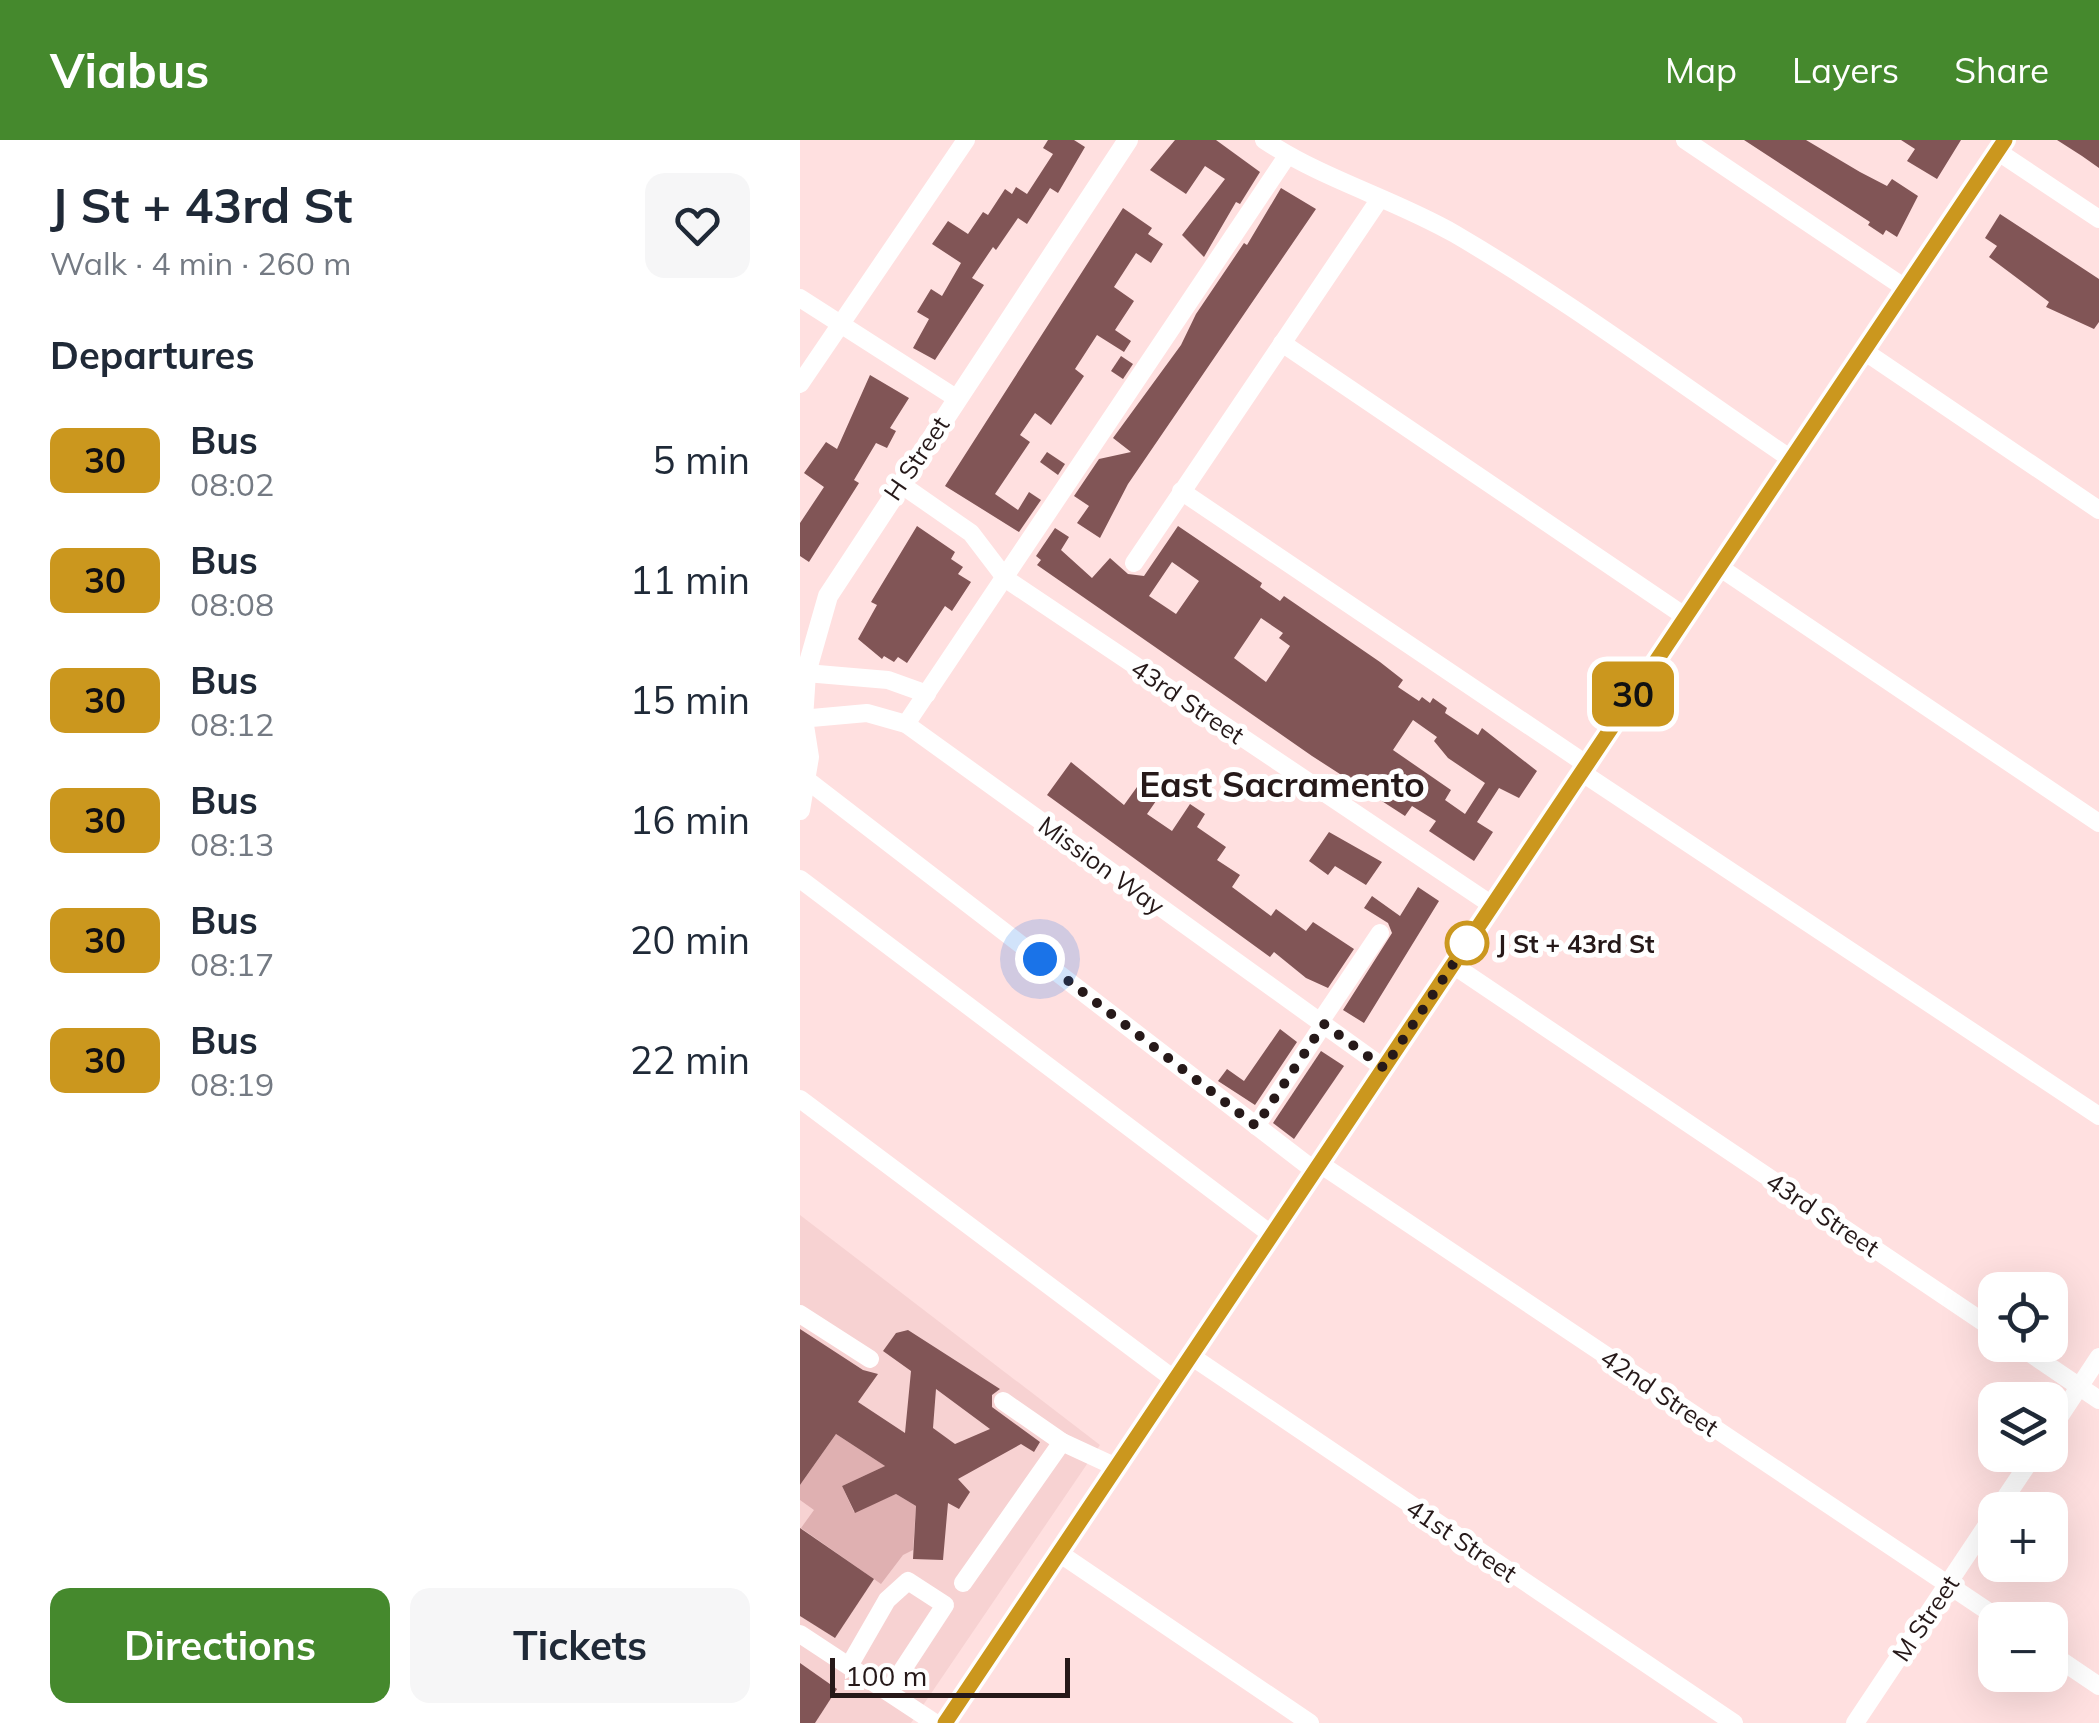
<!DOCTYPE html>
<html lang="en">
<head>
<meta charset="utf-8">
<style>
  :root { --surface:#fff; --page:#f6f6f7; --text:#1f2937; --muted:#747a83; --accent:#45892d }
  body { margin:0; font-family:Mulish,sans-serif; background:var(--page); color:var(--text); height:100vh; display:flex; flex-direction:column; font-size:38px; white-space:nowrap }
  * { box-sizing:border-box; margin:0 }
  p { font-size:32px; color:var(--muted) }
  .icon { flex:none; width:55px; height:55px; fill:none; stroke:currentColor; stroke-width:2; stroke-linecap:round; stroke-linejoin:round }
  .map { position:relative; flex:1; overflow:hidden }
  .sheet { display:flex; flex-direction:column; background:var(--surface); width:800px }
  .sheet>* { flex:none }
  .badge { padding:0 20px; border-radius:15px; font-size:35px; line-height:65px }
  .tools { position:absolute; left:1178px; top:1132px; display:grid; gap:20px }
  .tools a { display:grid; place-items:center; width:90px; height:90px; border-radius:20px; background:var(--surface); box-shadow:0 10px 40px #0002; font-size:50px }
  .scale { position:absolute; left:30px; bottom:25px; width:240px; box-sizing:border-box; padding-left:10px; border:5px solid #261919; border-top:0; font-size:28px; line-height:35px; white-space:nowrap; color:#261919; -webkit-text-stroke:8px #fff; paint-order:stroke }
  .you { position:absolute; width:50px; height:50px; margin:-25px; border:8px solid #fff; border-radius:50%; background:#1a73e8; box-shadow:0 0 0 15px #1a73e833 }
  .map>.badge { position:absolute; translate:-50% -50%; box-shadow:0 0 0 5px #fff }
  h2 { padding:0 50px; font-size:38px; line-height:90px }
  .round { display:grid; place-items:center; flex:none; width:105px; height:105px; border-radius:20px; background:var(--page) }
  .headline { display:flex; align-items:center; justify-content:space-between; height:170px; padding:0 50px }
  h1 { font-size:48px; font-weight:700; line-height:75px }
  .action { display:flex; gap:20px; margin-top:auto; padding:20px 50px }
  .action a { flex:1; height:115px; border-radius:20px; background:var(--accent); color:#fff; font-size:40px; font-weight:700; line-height:115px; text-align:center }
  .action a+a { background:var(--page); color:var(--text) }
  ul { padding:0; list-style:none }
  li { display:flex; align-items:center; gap:30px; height:120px; padding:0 50px }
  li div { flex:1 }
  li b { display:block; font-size:38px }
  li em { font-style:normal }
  li .badge { min-width:110px; font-weight:700; text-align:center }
  header { display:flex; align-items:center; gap:60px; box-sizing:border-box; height:140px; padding:0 50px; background:var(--accent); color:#fff }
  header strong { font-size:48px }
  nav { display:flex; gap:55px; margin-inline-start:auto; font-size:35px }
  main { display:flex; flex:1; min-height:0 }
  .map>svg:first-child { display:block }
</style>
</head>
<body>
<header>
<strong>Viabus</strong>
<nav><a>Map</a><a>Layers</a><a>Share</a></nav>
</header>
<main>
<section class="sheet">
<div class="headline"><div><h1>J St + 43rd St</h1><p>Walk · 4 min · 260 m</p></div><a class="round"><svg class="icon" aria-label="heart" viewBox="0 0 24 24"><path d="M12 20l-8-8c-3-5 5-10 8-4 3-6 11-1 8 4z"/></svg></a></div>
<h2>Departures</h2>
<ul>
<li><span class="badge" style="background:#cb971e;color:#111">30</span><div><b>Bus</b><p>08:02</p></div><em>5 min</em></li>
<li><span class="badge" style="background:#cb971e;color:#111">30</span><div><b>Bus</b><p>08:08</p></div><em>11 min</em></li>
<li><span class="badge" style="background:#cb971e;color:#111">30</span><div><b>Bus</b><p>08:12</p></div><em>15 min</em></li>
<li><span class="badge" style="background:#cb971e;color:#111">30</span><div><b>Bus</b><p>08:13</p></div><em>16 min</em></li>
<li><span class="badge" style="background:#cb971e;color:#111">30</span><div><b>Bus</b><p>08:17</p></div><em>20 min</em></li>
<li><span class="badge" style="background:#cb971e;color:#111">30</span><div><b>Bus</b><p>08:19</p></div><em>22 min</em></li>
</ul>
<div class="action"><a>Directions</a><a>Tickets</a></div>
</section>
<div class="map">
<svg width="1299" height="1583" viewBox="0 0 1299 1583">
  <rect width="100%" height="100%" fill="#ffe0e0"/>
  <path fill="#f7d2d2" d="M0,1075L300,1305L111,1583H0Z"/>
  <path fill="#dfb0b1" d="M36,1294L85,1326L42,1346L54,1372L96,1354L116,1366L113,1410L103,1415L81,1444L1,1388L14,1370L0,1360V1345Z"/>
  <g fill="#815556" fill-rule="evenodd">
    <path d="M248,0H274L285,7L258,53L250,48L227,84L218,78L196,110L193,107L172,138L184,145L135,220L113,208L129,179L117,172L131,149L142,156L161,123L132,104L148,81L168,94L183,72L188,75L205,49L212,54L216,47L227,54L253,14L243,8Z"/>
    <path d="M375,0H416L460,32L440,64L436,62L404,117L382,95L425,39L405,26L386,54L350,30Z"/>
    <path d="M944,0H1006L1060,32L1087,46L1092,39L1118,56L1097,97L1086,90L1083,95L1068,85L1070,82Z"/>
    <path d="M1101,0H1161L1137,39L1107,21L1115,9Z"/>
    <path d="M1257,0H1299V28L1282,16Z"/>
    <path d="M481,48L516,69L328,344L300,398L277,383L289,366L274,356L299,319L331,312L313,298L381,205L396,174L444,103L447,105Z"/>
    <path d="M323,68L352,88L348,94L363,104L351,123L336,113L314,147L334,161L315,190L331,201L324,212L297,195L275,229L284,236L251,285L235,273L220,295L230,302L195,354L218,370L229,352L241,360L219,392L145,346Z"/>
    <path d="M1200,74L1299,139V182L1294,189L1246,167L1249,162L1189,117L1197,106L1185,98Z"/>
    <path d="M321,216L333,224L323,239L311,231Z"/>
    <path d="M70,235L109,258L90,288L96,291L87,308L76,303L54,340L59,343L9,422L0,416V383L24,347L4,333L26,302L37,309Z"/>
    <path d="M247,312L265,324L258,335L240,322Z"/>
    <path d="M117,386L155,412L151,419L163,427L158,434L171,442L152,471L145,466L107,523L98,517L94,522L84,516L82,519L58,499L77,465L71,462Z"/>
    <path d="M378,386L462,443L460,447L480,461L484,456L580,522L603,540L598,547L619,561L622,557L630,563L633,558L647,568L645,573L678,595L682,588L737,631L719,658L699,648L677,682L693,692L674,721L629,691L636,681L612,666L605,676L512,616L237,425L241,420L236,416L255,388L269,397L261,410L292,438L310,418L328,434L344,436ZM372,422L399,441L376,474L349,456ZM461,478L483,493L479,498L490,506L466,542L434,518ZM613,580L637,597L634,601L648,618L685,643L665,674L645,660L651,650L593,610Z"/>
    <path d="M271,622L324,665L337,647L356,661L347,674L372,691L390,664L405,674L397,687L426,707L417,720L440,735L432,747L471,776L476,769L506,791L513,782L554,809L528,848L506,838L474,812L470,817L247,655Z"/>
    <path d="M529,692L582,722L566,745L535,726L528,735L509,721Z"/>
    <path d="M618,747L639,761L564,883L543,870L592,793L588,783L564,768L572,756L600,776Z"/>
    <path d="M480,889L497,902L455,965L418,941L427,929L444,941Z"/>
    <path d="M521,911L544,926L494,999L473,983Z"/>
    <path d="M0,1189L63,1230L78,1234L58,1262L105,1293L111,1231L83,1211L96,1193L108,1190L200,1249L192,1255V1267L240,1302L234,1312L221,1304L158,1339L170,1352L159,1369L148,1363L143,1420L113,1419L116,1366L96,1354L55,1373L42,1346L85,1326L36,1294L0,1345ZM136,1249L190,1289L155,1304L133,1288Z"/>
    <path d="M0,1388L74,1439L35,1498L0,1476Z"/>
    <path d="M0,1523L37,1549L15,1583H0Z"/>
  </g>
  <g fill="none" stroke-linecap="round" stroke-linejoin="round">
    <g stroke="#fff" stroke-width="18">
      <path d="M464,0C524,40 592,58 655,94C771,162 880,244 991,319"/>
      <path d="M885,0L1105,148"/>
      <path d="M1197,11L1299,79"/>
      <path d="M0,158L156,258"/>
      <path d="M482,203L886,477"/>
      <path d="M1064,211L1299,370"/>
      <path d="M0,244L166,0"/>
      <path d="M99,343L171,393L206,439L692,765"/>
      <path d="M381,351L786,624"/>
      <path d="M334,423L579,60"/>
      <path d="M919,427L1299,683"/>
      <path d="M6,533L88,540L127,554"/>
      <path d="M0,579L67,573L106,584L584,928"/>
      <path d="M106,584L487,16"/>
      <path d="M781,632L1299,976"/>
      <path d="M7,640L515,1031"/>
      <path d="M0,739L472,1095"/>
      <path d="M653,825L1195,1190"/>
      <path d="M520,882L580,793"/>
      <path d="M0,959L375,1240"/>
      <path d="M456,986L523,885"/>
      <path d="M520,1024L1201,1480"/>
      <path d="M0,1174L70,1219"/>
      <path d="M1218,1205L1299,1260"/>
      <path d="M391,1216L934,1583"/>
      <path d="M203,1261L262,1302"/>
      <path d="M1250,1291L1299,1217"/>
      <path d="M1197,1370L1234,1315"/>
      <path d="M259,1413L510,1583"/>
      <path d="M163,1443L262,1302L316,1327"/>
      <path d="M0,1494L135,1583"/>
      <path d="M1250,1513L1299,1546"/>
      <path d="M49,1526L87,1460L108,1441L145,1465L88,1552"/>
      <path d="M1055,1583L1195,1373"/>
    </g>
    <g stroke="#fff" stroke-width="20">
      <path d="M0,670L9,617L3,579L6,533L28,456L328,0"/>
      <path d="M145,1583L1205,0"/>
    </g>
  </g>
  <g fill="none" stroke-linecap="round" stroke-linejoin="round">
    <g stroke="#fff" stroke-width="22">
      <path id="line" d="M145,1583L1205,0"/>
    </g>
    <use href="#line" stroke="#cb971e" stroke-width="15"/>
    <path stroke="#261919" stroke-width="10" stroke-dasharray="0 18" d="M240,819L456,986L524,884L584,928L667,803"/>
  </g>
  <circle fill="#fff" stroke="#cb971e" stroke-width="5" cx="667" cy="803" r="20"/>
  <g text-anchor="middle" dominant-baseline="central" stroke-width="10" stroke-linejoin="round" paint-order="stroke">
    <g font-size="25" fill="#261919" stroke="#fff">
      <text transform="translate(116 318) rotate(-56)">H Street</text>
      <text transform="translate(388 561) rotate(34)">43rd Street</text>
      <text transform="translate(302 725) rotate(36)">Mission Way</text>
      <text transform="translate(1023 1074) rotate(34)">43rd Street</text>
      <text transform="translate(860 1252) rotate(34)">42nd Street</text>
      <text transform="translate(662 1400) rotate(34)">41st Street</text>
      <text transform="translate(1125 1478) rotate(-56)">M Street</text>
    </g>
    <g font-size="25" font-weight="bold" fill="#261919" stroke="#fff" text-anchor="start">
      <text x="697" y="803">J St + 43rd St</text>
    </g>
    <g font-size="35" font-weight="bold" fill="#261919" stroke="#fff">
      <text x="482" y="644">East Sacramento</text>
    </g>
  </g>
</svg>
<div class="tools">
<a><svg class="icon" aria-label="locate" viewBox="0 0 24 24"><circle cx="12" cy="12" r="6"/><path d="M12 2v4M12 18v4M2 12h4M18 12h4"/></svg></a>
<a><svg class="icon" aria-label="layers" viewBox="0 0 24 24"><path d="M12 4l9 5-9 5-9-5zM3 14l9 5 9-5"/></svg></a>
<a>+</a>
<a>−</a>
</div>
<div class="scale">100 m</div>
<div class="you" style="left:240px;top:819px"></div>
<b class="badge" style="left:833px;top:554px;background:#cb971e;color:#111">30</b>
</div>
</main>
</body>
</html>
